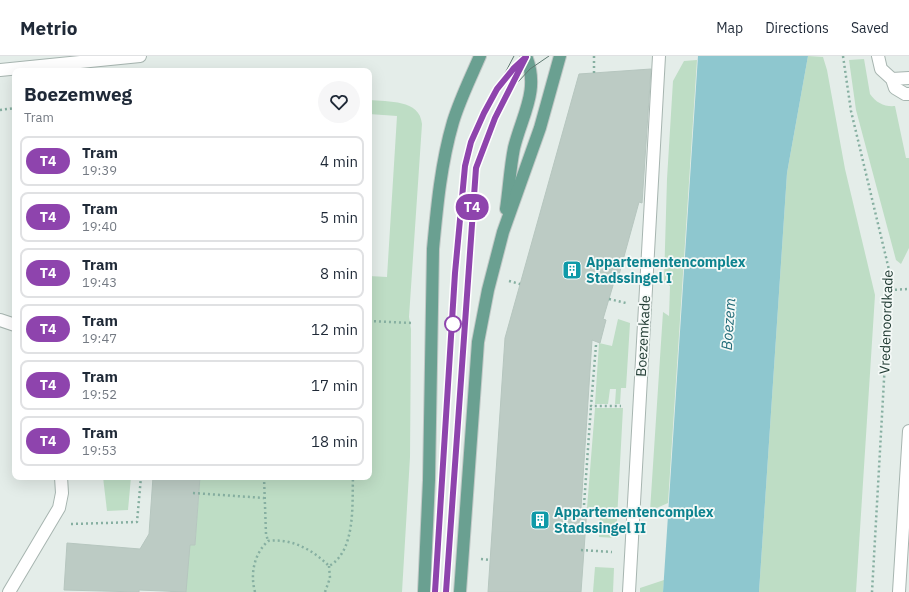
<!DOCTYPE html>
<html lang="en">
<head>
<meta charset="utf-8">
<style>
  :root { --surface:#fff; --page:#f6f6f7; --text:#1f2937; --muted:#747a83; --line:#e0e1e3 }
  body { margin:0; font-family:"IBM Plex Sans",sans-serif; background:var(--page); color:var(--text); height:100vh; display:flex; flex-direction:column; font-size:15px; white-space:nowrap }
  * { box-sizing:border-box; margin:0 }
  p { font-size:13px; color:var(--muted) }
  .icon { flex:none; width:22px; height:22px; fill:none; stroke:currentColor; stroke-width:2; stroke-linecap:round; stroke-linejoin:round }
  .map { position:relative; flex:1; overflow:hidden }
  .panel { position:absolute; left:12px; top:12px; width:360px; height:412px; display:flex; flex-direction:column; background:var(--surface); border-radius:8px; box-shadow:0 4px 16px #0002 }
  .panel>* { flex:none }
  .badge { padding:0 8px; border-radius:13px; font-size:14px; line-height:26px }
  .map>.badge { position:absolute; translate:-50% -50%; box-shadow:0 0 0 2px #fff }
  .round { display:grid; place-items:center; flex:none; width:42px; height:42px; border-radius:21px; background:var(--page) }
  .summary { display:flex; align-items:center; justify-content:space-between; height:68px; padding:0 12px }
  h1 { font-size:19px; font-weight:700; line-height:30px }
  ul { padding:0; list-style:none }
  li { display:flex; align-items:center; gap:12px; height:50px; margin:0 8px 6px; padding:0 4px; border:2px solid var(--line); border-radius:8px }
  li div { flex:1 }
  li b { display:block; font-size:15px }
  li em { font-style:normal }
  li .badge { min-width:44px; font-weight:700; text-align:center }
  header { display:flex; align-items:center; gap:24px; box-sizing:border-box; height:56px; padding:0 20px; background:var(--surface); border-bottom:1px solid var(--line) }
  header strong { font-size:19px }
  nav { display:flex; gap:22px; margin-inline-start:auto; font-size:14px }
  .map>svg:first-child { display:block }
</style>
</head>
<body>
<header>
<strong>Metrio</strong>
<nav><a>Map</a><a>Directions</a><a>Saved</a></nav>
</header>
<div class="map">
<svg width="909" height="536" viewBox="0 0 909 536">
  <rect width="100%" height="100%" fill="#e4ede9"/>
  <g fill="#beddc5">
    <path d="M808,0L823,1L827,14L845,113L875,239L856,536H759L787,117Z"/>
    <path d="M864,3L870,38C876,47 885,51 895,50L906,102H909V192L901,208L896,204L856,54L849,4Z"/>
    <path d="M697,4L668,447L650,455L663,256L669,260L670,230L664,225L667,123L673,25L684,5Z"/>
    <path d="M369,44C388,46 420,43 422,68L409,261L411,273L410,401L402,536H170L171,524L190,489H195L200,421H369V220L387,221L397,60L369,58Z"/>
    <path d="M618,263L630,267L626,332H621L620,348H615L616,333H610L608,348H595L599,287L612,290Z"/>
    <path d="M595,352H623L616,482L599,481L600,453L587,452Z"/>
    <path d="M103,421H131L128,454L107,455Z"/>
    <path d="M595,511L614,512L613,536H593Z"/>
    <path d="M664,524L663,536H640V532Z"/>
  </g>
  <path fill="#8ec7cf" d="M698,0H808L787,117L759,536H663Z"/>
  <g fill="#bccbc4" stroke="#b6c6bf">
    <path d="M651,13L642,147L639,146L617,226H614L603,263L606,264L600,287L592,284L581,452H587L581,536H488L505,282L579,18Z"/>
    <path d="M153,421H200L195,489H190L186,536L139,534V536L64,534L67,487L140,493L149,478Z"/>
  </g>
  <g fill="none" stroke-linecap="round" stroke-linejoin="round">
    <g stroke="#a7b5b0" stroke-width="14">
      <g id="minor">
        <path d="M878,0L881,13L892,23L895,32L905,38H909"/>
        <path d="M0,14L140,0"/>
        <path d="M892,23L909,22"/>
        <path d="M0,264L15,269"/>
        <path d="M9,536L59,452L62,437L61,421"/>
        <path d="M629,536L659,0"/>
        <path d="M899,536L909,375"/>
      </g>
    </g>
    <g stroke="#c2c9c7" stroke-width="14">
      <g id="major">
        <path d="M506,153C509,133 510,112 514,92C522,59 540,34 526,0"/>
        <path d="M424,536L429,424L433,193C437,150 441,107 453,66C460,43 471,21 480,0"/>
        <path d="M460,536L478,286L488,234L503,176L540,72L560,0"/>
      </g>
    </g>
    <g stroke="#86afa1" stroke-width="2.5" stroke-dasharray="2 3" stroke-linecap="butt">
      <path d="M843,0L851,55L890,218L872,536"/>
      <path d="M594,17V0"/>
      <path d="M0,54L15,52"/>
      <path d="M509,225L520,228"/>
      <path d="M890,234L909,233"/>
      <path d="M609,243L626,247"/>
      <path d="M369,265L412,267"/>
      <path d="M596,289L591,350H621"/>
      <path d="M264,421L266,478L268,485"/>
      <path d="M193,437L264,442"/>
      <path d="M584,449L591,350"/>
      <path d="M71,468L137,466L141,421"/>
      <path d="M581,494L612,496"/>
      <path d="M481,503L490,504"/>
      <path d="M255,536C250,518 254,498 268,485C292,482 313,494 329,510C356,495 352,448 353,421"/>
      <path d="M325,536L330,522L329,510"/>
    </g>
    <use href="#minor" stroke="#fff" stroke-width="12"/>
    <use href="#major" stroke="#6aa091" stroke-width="12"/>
    <g stroke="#5f7971" stroke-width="1">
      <path d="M518,26L530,13L549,0"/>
      <path d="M435,536L455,217L465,110L471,86L484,57L514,0"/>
      <path d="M446,536L476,112L495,62L527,0"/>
    </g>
  </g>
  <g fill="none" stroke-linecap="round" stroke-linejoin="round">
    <g stroke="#fff" stroke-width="9">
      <path id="line" d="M435,536L455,217L465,110L471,86L484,57L497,33L514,12L526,1L495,62L476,112L446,536"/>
    </g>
    <use href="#line" stroke="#8e44ad" stroke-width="6"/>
  </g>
  <defs>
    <g id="building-square" transform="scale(1)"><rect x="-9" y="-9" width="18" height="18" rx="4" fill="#0f9aa8" stroke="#f4f9f7"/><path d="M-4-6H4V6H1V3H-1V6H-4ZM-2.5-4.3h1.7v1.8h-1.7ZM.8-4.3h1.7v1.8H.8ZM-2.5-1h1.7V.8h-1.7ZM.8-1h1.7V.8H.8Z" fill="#fff"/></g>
  </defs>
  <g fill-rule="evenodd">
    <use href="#building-square" x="572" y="214"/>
    <use href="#building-square" x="540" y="464"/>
  </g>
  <circle fill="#fff" stroke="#8e44ad" stroke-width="2" cx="453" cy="268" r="8"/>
  <g text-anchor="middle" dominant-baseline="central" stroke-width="3.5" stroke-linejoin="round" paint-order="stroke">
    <g font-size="14" font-weight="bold" fill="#0d838f" stroke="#f4f9f7" text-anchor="start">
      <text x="586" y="206">Appartementencomplex<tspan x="586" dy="16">Stadssingel I</tspan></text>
      <text x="554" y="456">Appartementencomplex<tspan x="554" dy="16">Stadssingel II</tspan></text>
    </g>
    <g font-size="14" fill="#243e36" stroke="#f4f9f7">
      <text transform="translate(886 266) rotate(-88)">Vredenoordkade</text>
      <text transform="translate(643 280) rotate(-87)">Boezemkade</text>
    </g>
    <g font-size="15" font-style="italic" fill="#206b78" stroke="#f4f9f7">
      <text transform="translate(728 268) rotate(-86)">Boezem</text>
    </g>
  </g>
</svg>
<b class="badge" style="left:472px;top:151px;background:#8e44ad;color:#fff">T4</b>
<section class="panel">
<div class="summary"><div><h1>Boezemweg</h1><p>Tram</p></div><a class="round"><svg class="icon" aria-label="heart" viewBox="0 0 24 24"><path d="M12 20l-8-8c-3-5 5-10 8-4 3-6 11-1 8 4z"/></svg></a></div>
<ul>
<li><span class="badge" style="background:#8e44ad;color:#fff">T4</span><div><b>Tram</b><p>19:39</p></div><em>4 min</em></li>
<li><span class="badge" style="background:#8e44ad;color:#fff">T4</span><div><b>Tram</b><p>19:40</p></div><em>5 min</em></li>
<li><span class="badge" style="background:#8e44ad;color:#fff">T4</span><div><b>Tram</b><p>19:43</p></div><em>8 min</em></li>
<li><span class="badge" style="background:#8e44ad;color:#fff">T4</span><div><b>Tram</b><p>19:47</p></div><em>12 min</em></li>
<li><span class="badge" style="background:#8e44ad;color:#fff">T4</span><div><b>Tram</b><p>19:52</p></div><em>17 min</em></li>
<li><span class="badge" style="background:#8e44ad;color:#fff">T4</span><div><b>Tram</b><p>19:53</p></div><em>18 min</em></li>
</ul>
</section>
</div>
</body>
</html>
